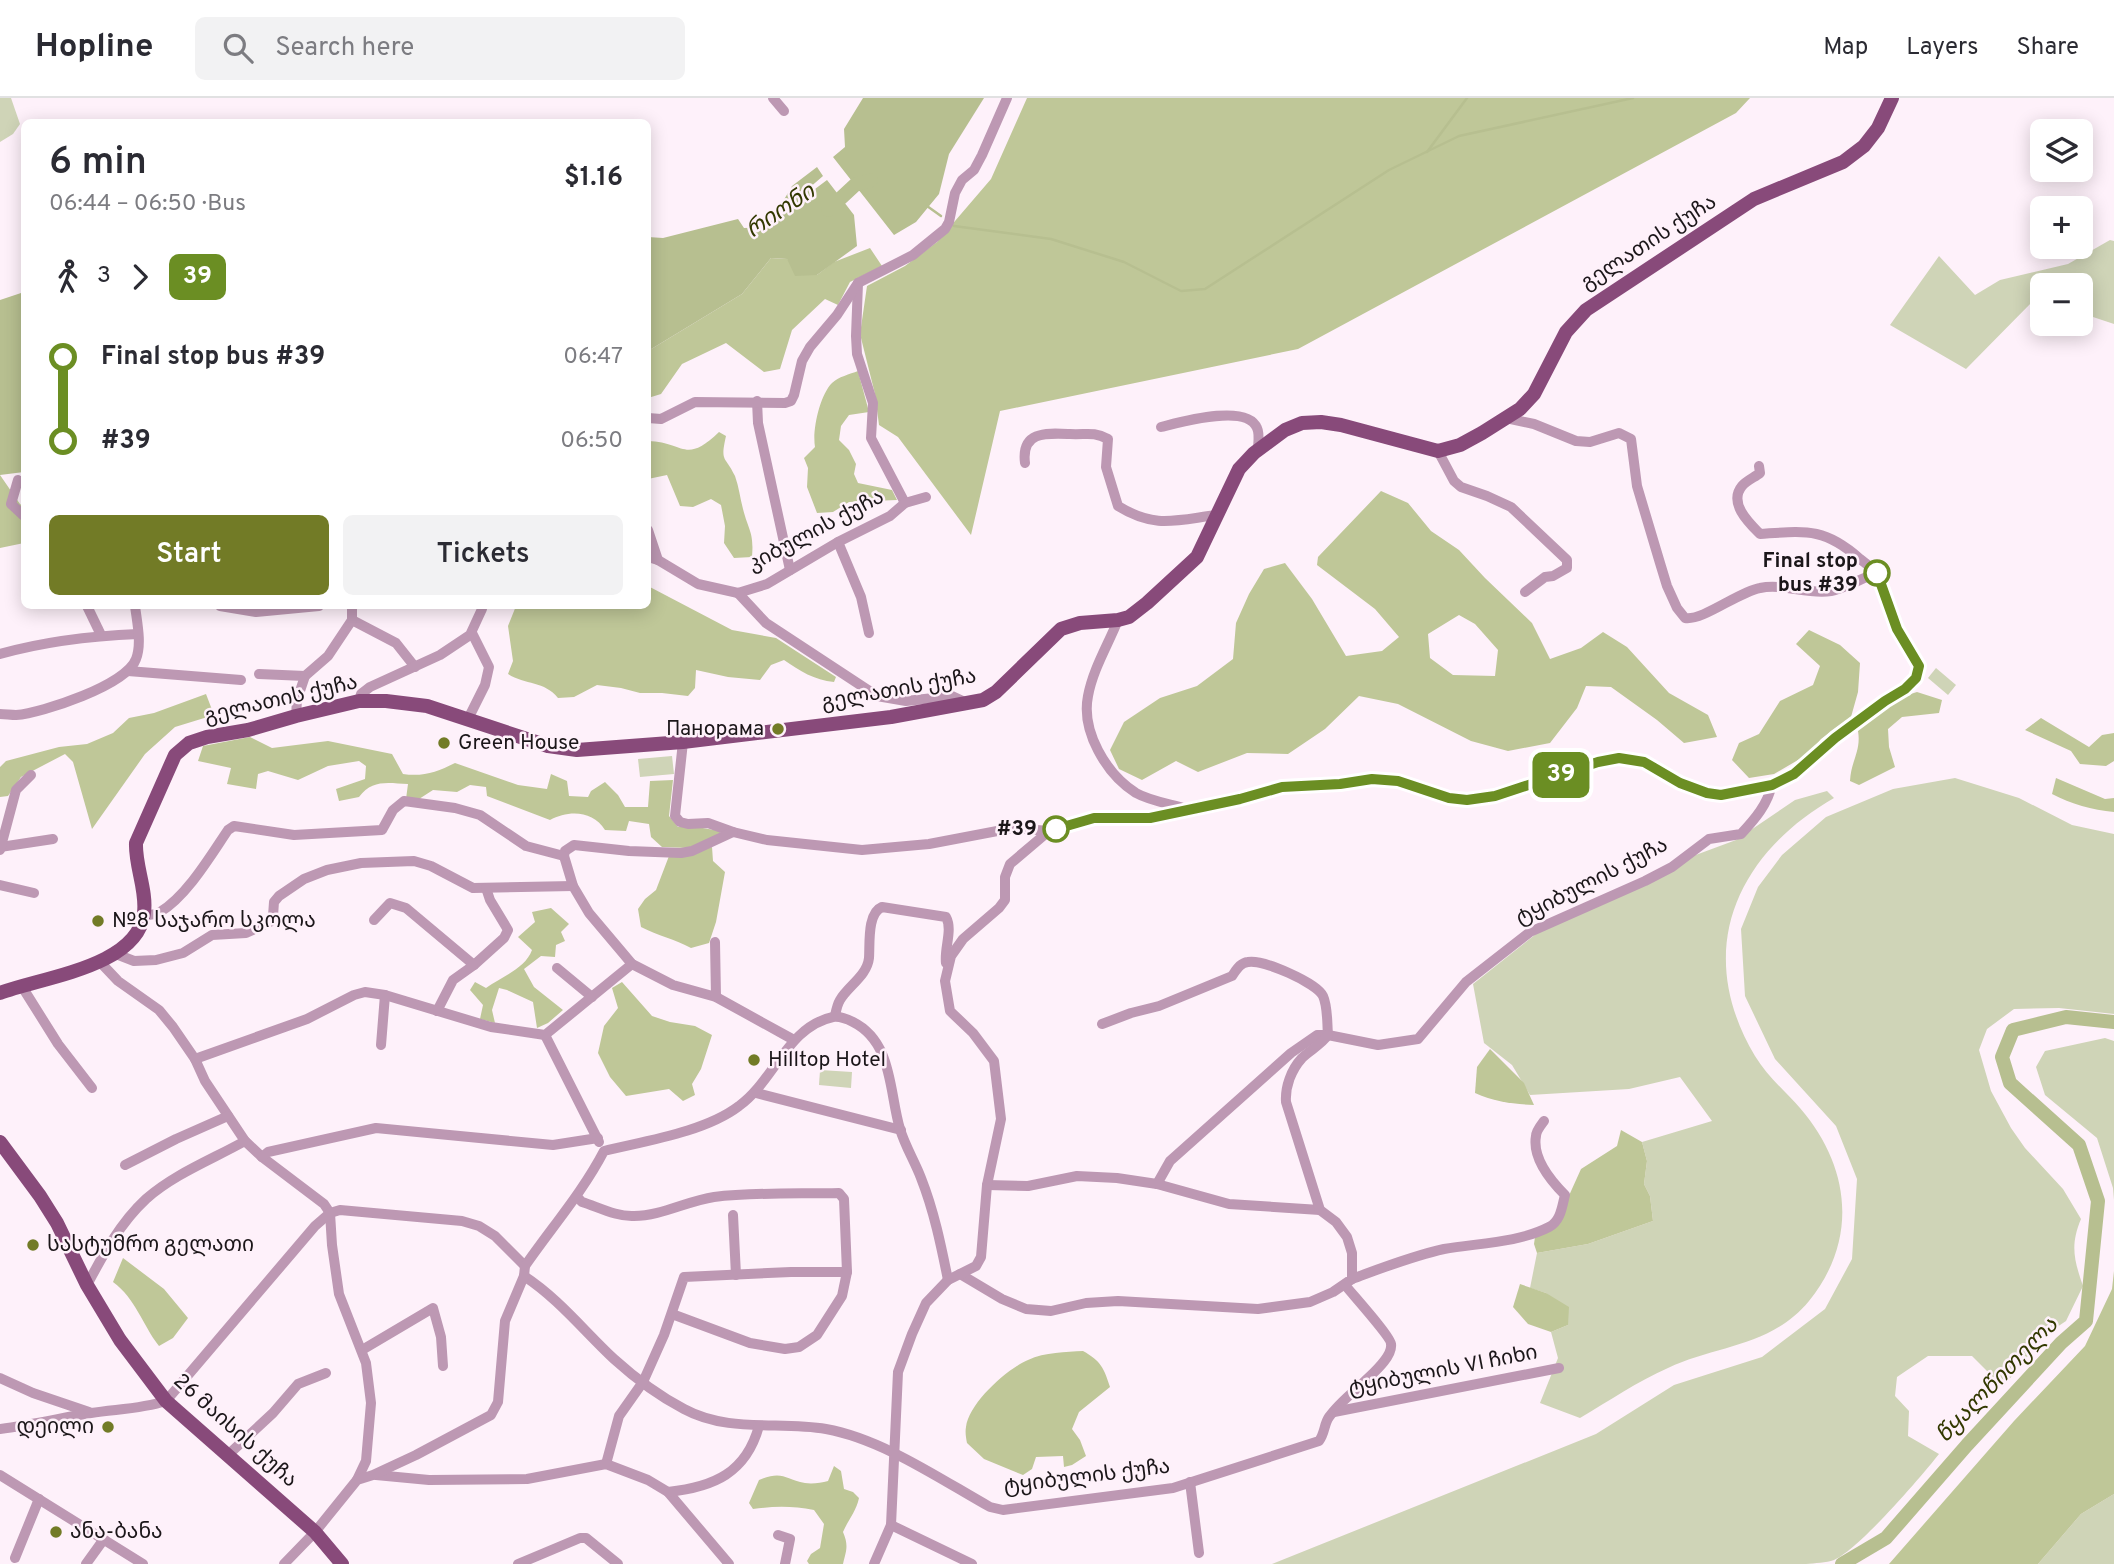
<!DOCTYPE html>
<html lang="en">
<head>
<meta charset="utf-8">
<style>
  :root { --surface:#fff; --page:#f2f2f3; --text:#2b2b33; --muted:#7c7c81; --line:#e1e1e2; --accent:#727b26 }
  body { margin:0; font-family:Overpass,"Noto Sans Georgian",sans-serif; background:var(--page); color:var(--text); height:100vh; display:flex; flex-direction:column; font-size:26px; white-space:nowrap }
  * { box-sizing:border-box; margin:0 }
  p { font-size:23px; color:var(--muted) }
  .icon { flex:none; width:38px; height:38px; fill:none; stroke:currentColor; stroke-width:2; stroke-linecap:round; stroke-linejoin:round }
  .map { position:relative; flex:1; overflow:hidden }
  .panel { position:absolute; left:21px; top:21px; width:630px; height:490px; display:flex; flex-direction:column; background:var(--surface); border-radius:10px; box-shadow:0 4px 18px #0003 }
  .panel>* { flex:none }
  .badge { padding:0 14px; border-radius:10px; font-size:24px; line-height:46px }
  .buttons { position:absolute; left:2030px; top:21px; display:grid; gap:14px }
  .buttons a { display:grid; place-items:center; width:63px; height:63px; border-radius:10px; background:var(--surface); box-shadow:0 4px 18px #0003; font-size:35px }
  .map>.badge { position:absolute; translate:-50% -50%; box-shadow:0 0 0 4px #fff }
  .legs { display:flex; align-items:center; gap:10px; height:77px; padding:0 28px; font-size:23px }
  .legs p { margin-inline-start:auto }
  .summary { display:flex; align-items:center; justify-content:space-between; height:119px; padding:0 28px }
  h1 { font-size:38px; font-weight:600; line-height:52px }
  .button { display:flex; gap:14px; margin-top:auto; padding:14px 28px }
  .button a { flex:1; height:80px; border-radius:10px; background:var(--accent); color:#fff; font-size:28px; font-weight:600; line-height:80px; text-align:center }
  .button a+a { background:var(--page); color:var(--text) }
  ul { padding:0 28px; list-style:none }
  li { display:flex; align-items:center; gap:24px; height:84px; font-size:26px }
  li i { display:grid; place-items:center; width:10px; height:100%; margin:0 9px; background:currentColor }
  li i::after { content:''; width:18px; height:18px; margin:-9px; border:5px solid; border-radius:50%; background:var(--surface) }
  li p { margin-inline-start:auto }
  li:first-child i { background:linear-gradient(#0000 50%,currentColor 0) }
  li:last-child i { background:linear-gradient(currentColor 50%,#0000 0) }
  header { display:flex; align-items:center; gap:42px; box-sizing:border-box; height:98px; padding:0 35px; background:var(--surface); border-bottom:2px solid var(--line) }
  header strong { font-size:33px }
  nav { display:flex; gap:38px; margin-inline-start:auto; font-size:24px }
  .search { width:490px; height:63px; background:var(--page); display:flex; align-items:center; gap:18px; box-sizing:border-box; padding:0 24px; border-radius:10px; color:var(--muted); font-size:26px }
  .map>svg:first-child { display:block }
</style>
</head>
<body>
<header>
<strong>Hopline</strong>
<div class="search"><svg class="icon" aria-label="search" viewBox="0 0 24 24"><circle cx="10" cy="10" r="6"/><path d="M15 15l6 6"/></svg>Search here</div>
<nav><a>Map</a><a>Layers</a><a>Share</a></nav>
</header>
<div class="map">
<svg width="2114" height="1466" viewBox="0 0 2114 1466">
  <rect width="100%" height="100%" fill="#fef1fa"/>
  <g fill="#cfd4b7">
    <path d="M0,0H11L20,26L13,36L0,44Z"/>
    <path d="M2110,142L2114,143V226L2081,215V187H2042V204L2034,202L1966,271L1890,227L1939,158L1975,197L2000,182L2068,166Z"/>
    <path d="M1936,570L1956,587L1948,597L1928,580Z"/>
    <path d="M672,658L674,676L640,679L638,661Z"/>
    <path d="M1955,680L2019,700L2072,727L2114,736V916L2059,910L2014,911L1987,931L1979,952L1991,993L2011,1030L2025,1050L2063,1091L2081,1121C2070,1147 2074,1162 2083,1188L2066,1223L2045,1237L2003,1289L1972,1258H1928L1897,1279L1895,1298L1909,1313L1908,1338L1939,1356C1921,1379 1858,1452 1834,1462C1826,1465 1815,1465 1806,1466H1272L1596,1336L1674,1287L1762,1259L1825,1211L1852,1161L1857,1081L1836,1028L1775,961L1745,898L1741,831L1758,789L1782,757L1826,719L1893,691Z"/>
    <path d="M1827,693L1834,700C1735,757 1693,854 1755,958C1767,978 1785,993 1800,1010C1850,1068 1859,1141 1809,1203C1771,1249 1717,1247 1668,1270C1638,1283 1609,1303 1580,1320L1540,1305L1558,1260L1551,1234L1568,1227L1546,1195L1530,1190L1537,1155L1588,1146L1653,1123L1650,1098L1644,1086L1647,1063L1642,1044L1712,1023L1680,979L1629,991L1530,997L1512,967L1484,945L1473,886L1536,836L1693,758L1736,742L1795,702Z"/>
    <path d="M2105,940L2114,943V1102L2113,1090L2097,1040L2045,997L2036,969L2045,953Z"/>
    <path d="M820,972L852,974L851,990L819,987Z"/>
    <path d="M2114,1396V1466H2038L2081,1416Z"/>
  </g>
  <g fill="#bfc798" fill-rule="evenodd">
    <path d="M1027,0H1750L1736,15L1298,251L1000,313L971,437L898,339L879,327L875,296L860,236L867,188L905,168L937,144L991,81Z"/>
    <path d="M870,150L882,168L850,184L838,207L825,201L792,232L780,271L764,274L726,245L682,266L661,296L648,300V253L742,196L771,160L787,161L817,177L834,164Z"/>
    <path d="M858,273L869,314L849,317L841,328L839,342L849,352L856,366L854,376L858,385L892,392L897,402L849,404L833,414L817,415L807,389L808,370L804,360L815,349C812,332 820,297 832,285C838,279 850,276 858,273Z"/>
    <path d="M719,334L726,338C720,365 725,357 735,378C739,389 740,400 743,411C749,434 754,434 752,459L734,460L724,445L725,428L721,407L711,401L693,409L680,408L667,377L648,381V343C684,344 685,367 719,334Z"/>
    <path d="M0,377L20,406L24,409V445L0,450Z"/>
    <path d="M1381,393L1408,405L1431,433L1459,452L1485,480L1532,525L1550,561L1581,550L1603,534L1627,549L1669,595L1708,617L1717,639L1684,645L1657,622L1611,589L1586,588L1577,610L1550,645L1508,653L1471,643L1398,606L1359,598L1325,631L1288,656L1247,655L1198,674L1176,663L1142,682L1119,671L1110,652L1124,624L1160,600L1197,588L1233,561L1236,525L1249,496L1264,471L1285,465L1312,501L1346,558L1382,553L1399,539L1375,511L1317,467L1318,459ZM1459,517L1475,526L1498,552L1495,578L1453,577L1430,560L1428,536Z"/>
    <path d="M648,488L732,532L776,540L836,579L834,584C814,582 800,573 784,562L771,567L760,582L728,579L696,572L695,590L688,598L662,595H640L621,590L597,587L574,599L558,600C545,583 525,587 508,576L513,563L508,528L516,508H648Z"/>
    <path d="M1809,532L1840,547L1860,565L1858,594L1851,619L1821,641L1810,655L1774,676L1749,680L1732,662L1739,645L1759,636L1780,603L1813,587L1820,568L1796,546Z"/>
    <path d="M1917,594L1942,602L1939,615L1902,619L1888,631L1889,649L1895,669L1859,687L1850,683C1851,661 1863,652 1857,628L1898,600Z"/>
    <path d="M206,596L214,617L175,629L145,656L92,731L73,664L65,656L21,679L8,698L0,699V669L6,663L59,649L87,646L113,635L129,620L154,615Z"/>
    <path d="M2041,620L2089,649L2102,637L2114,635V663L2106,668L2080,666L2071,653L2025,632Z"/>
    <path d="M250,639L272,650L328,643L392,656L403,676C423,679 437,674 455,665L518,687L547,691L551,676L567,683L569,698L588,699L591,693L605,684L618,697L625,709H648L650,683L673,682L669,718L678,729H697L720,733V737L688,750L662,749L651,739L649,726L629,723L626,733L605,732C593,712 568,712 550,722L487,698L486,689L470,687L457,694L433,692L419,701H406L408,686C388,685 372,681 359,699L339,703L336,691L365,681L366,668L359,663L328,668L298,682L268,673L258,676L256,691L227,686L231,670L198,663L203,648Z"/>
    <path d="M2056,680L2105,701L2114,700V714C2092,712 2071,706 2052,696Z"/>
    <path d="M712,749L713,763L725,774L716,824L709,845L691,850C675,841 658,838 641,829L638,811L645,801L656,792L669,758Z"/>
    <path d="M551,810L569,826L561,834L565,843L556,847L555,859L541,858L524,871L534,889L563,912L548,925L537,930L533,904L507,892L499,890L492,912L495,925L480,921L483,907L470,892L475,884L486,890C501,879 525,871 532,852L518,839L535,824L532,814Z"/>
    <path d="M622,884L652,918L670,924L695,928L712,937L701,971L692,986L695,997L683,1003L669,991L626,998L610,979L598,955L604,928L618,910L612,890Z"/>
    <path d="M1490,951L1524,985L1534,1007C1513,1006 1495,1004 1475,995L1477,969Z"/>
    <path d="M1621,1032L1642,1044L1647,1063L1644,1086L1650,1098L1653,1123L1588,1146L1537,1155L1534,1146L1535,1139L1560,1124L1567,1102L1581,1071L1617,1048Z"/>
    <path d="M123,1160L164,1191L188,1220L173,1240L159,1248C142,1226 136,1201 113,1184Z"/>
    <path d="M2114,1173V1396L2081,1416L2038,1466H1889L2014,1323L2085,1248L2112,1191Z"/>
    <path d="M1520,1186L1546,1195L1569,1209L1568,1227L1551,1234L1528,1226L1513,1209Z"/>
    <path d="M1083,1253C1101,1263 1104,1270 1110,1289L1079,1314L1072,1331L1080,1342L1086,1358L1072,1367L1064,1369L1063,1358L1036,1359L1032,1371L1023,1377L984,1361L967,1345C966,1340 965,1334 966,1329C969,1305 1007,1271 1028,1262C1045,1254 1066,1254 1083,1253Z"/>
    <path d="M834,1368L841,1373L844,1391L853,1394L859,1400C856,1414 848,1422 843,1434C849,1448 846,1453 843,1466H809L807,1463L811,1456L820,1450L824,1426L814,1412C793,1408 775,1408 753,1411L749,1405L759,1382C783,1372 784,1381 805,1385C812,1386 821,1385 828,1383Z"/>
  </g>
  <g fill="#b7bf90">
    <path d="M863,0H984L949,56L939,96L916,124L894,137L833,59L845,49L844,31Z"/>
    <path d="M817,69L823,78L808,91L811,94L827,82L854,117L857,148L817,177L795,178L787,161L771,160L742,196L648,253V139L663,140L738,121L744,130L768,129L792,88Z"/>
    <path d="M24,194V374L0,377V202Z"/>
  </g>
  <g fill="none" stroke-linecap="round" stroke-linejoin="round">
    <g stroke="#b7bf90" stroke-width="2.5">
      <path d="M1427,54L1467,0"/>
      <path d="M927,108L941,118"/>
      <path d="M954,128L1051,141L1124,164L1181,193L1205,191L1389,72L1459,38L1633,0"/>
    </g>
    <g stroke="#b7bf90" stroke-width="14">
      <path d="M828,112L855,87L871,82"/>
      <path d="M1842,1466L1886,1440L1967,1347L2061,1245L2086,1223L2098,1103L2079,1047L2010,985L2002,959L2013,932L2066,919L2114,924"/>
    </g>
    <g stroke="#bd98b3" stroke-width="10">
      <path d="M773,0L784,13"/>
      <path d="M858,185L856,238L857,256L873,305L871,340L905,405"/>
      <path d="M757,303L758,325L790,472"/>
      <path d="M648,320L661,321L695,304L785,305L791,303L794,297L802,263L810,249L837,217L858,185L913,157L945,131L949,124L955,95L962,82L974,72L982,57L1007,0"/>
      <path d="M1506,320L1534,326L1576,343L1590,344L1619,335L1631,341L1637,388L1660,465L1667,488L1677,510L1685,520C1703,523 1738,494 1760,490C1783,485 1808,497 1831,493C1845,490 1862,480 1877,475"/>
      <path d="M1161,329C1181,324 1247,305 1257,330C1260,336 1258,345 1258,352"/>
      <path d="M1438,353L1454,383L1461,389L1487,398L1511,409L1567,462V470L1553,478L1545,479L1525,494"/>
      <path d="M1025,365C1021,333 1046,335 1070,336C1087,337 1092,333 1108,341L1106,369L1118,408C1155,431 1176,422 1217,417"/>
      <path d="M18,382L11,406L24,418"/>
      <path d="M648,432L658,462"/>
      <path d="M838,444L861,499L869,535"/>
      <path d="M648,459L658,462L698,486L738,495L767,486L838,444L890,418L905,405L926,399"/>
      <path d="M738,495L766,525L877,598L906,603L952,598L967,605"/>
      <path d="M87,508L101,537"/>
      <path d="M220,508L256,514L319,508"/>
      <path d="M352,522L396,545L415,569"/>
      <path d="M1118,522C1108,547 1093,571 1088,598C1081,633 1106,676 1136,695C1150,703 1171,706 1187,711"/>
      <path d="M0,556C46,543 90,538 138,536"/>
      <path d="M128,573L241,582"/>
      <path d="M259,576L305,578"/>
      <path d="M359,603L361,596L370,589L440,557L470,537L482,511"/>
      <path d="M0,616C5,616 11,617 16,617C42,615 127,587 136,561C142,546 137,524 135,508"/>
      <path d="M296,618L297,602L305,578L328,558L352,522V508"/>
      <path d="M468,621L485,587L489,569L472,535"/>
      <path d="M683,644L675,718L680,724L688,726L708,725L733,734L767,742L862,752L929,746L1013,730L1049,733"/>
      <path d="M733,734L692,753L681,755L629,753L574,747L565,753L564,758L573,788L589,815L632,866L673,887L716,899L794,942"/>
      <path d="M0,749L53,741"/>
      <path d="M0,752L16,692L31,677"/>
      <path d="M0,787L34,795"/>
      <path d="M144,817C149,817 156,817 160,814C187,798 211,757 228,732L234,728L294,737L382,732L393,712L404,703L455,710L480,717L526,748L564,758"/>
      <path d="M374,822L390,805L406,810L474,867"/>
      <path d="M715,844L716,899"/>
      <path d="M116,856L134,863L156,862L183,855L212,837L246,835L270,824L273,818L274,804L279,798L304,781L327,772L361,765L414,763L431,768L473,790L573,788"/>
      <path d="M100,864L118,883L159,912L173,929L195,961L205,983L245,1043L262,1059L324,1106L330,1115"/>
      <path d="M557,870L592,899"/>
      <path d="M21,887L58,946L92,990"/>
      <path d="M437,913L453,882L474,867L504,840L508,832L490,802L486,790"/>
      <path d="M835,918C836,913 837,907 840,902C848,888 867,878 869,860C870,846 867,815 882,809L946,819C953,832 944,850 946,865"/>
      <path d="M1102,926L1131,915L1159,908L1232,878C1237,871 1240,865 1248,864C1263,861 1317,885 1323,898C1328,909 1327,926 1328,937"/>
      <path d="M545,937L599,1044"/>
      <path d="M381,947L385,897"/>
      <path d="M195,961L307,921L354,897L365,894L385,897L491,929L545,937L632,866"/>
      <path d="M756,995L901,1032"/>
      <path d="M262,1059L268,1054L376,1030L553,1047L598,1040"/>
      <path d="M125,1067L176,1041L228,1018"/>
      <path d="M1157,1086L1170,1063L1291,955L1317,937H1328L1378,947L1418,941L1466,884L1530,834L1645,783L1672,769L1709,741L1741,736C1755,721 1768,706 1772,686"/>
      <path d="M987,1087L1028,1088L1077,1078L1117,1080L1157,1086L1229,1106L1320,1112"/>
      <path d="M577,1099L582,1104C598,1109 617,1119 634,1118C661,1118 687,1103 714,1099C755,1094 798,1096 839,1095L844,1101L847,1174L842,1198L817,1237L799,1249L785,1251L750,1245L672,1216"/>
      <path d="M330,1115L332,1147L339,1196L366,1265L371,1305L366,1363L357,1382"/>
      <path d="M733,1117L736,1177"/>
      <path d="M960,1176L1002,1201L1026,1211L1051,1213L1086,1205L1118,1203L1258,1211L1310,1204L1333,1194L1352,1181V1155L1347,1139L1336,1124L1320,1112L1286,1004C1285,989 1291,972 1302,960C1310,952 1321,947 1328,937"/>
      <path d="M524,1178C559,1201 584,1233 614,1261C635,1280 659,1298 684,1311C728,1335 780,1323 826,1331C882,1341 940,1381 990,1409L1003,1412L1173,1390L1319,1343C1325,1335 1324,1326 1329,1319C1338,1306 1352,1295 1364,1284C1372,1276 1393,1259 1391,1246C1391,1239 1353,1197 1345,1187"/>
      <path d="M1352,1181C1382,1170 1412,1158 1444,1151C1478,1145 1518,1145 1549,1129C1561,1123 1562,1108 1565,1097C1551,1083 1532,1060 1536,1038C1536,1033 1541,1027 1544,1023"/>
      <path d="M87,1187C103,1157 120,1125 146,1101C174,1076 213,1061 245,1043"/>
      <path d="M362,1252L433,1210L441,1239L443,1268"/>
      <path d="M0,1280L33,1295L89,1314"/>
      <path d="M1334,1314L1559,1270"/>
      <path d="M0,1331C31,1327 61,1320 91,1315C117,1311 141,1311 166,1303L315,1128L330,1115L340,1112L462,1123L479,1128L495,1138L525,1168"/>
      <path d="M229,1356L273,1315L298,1286L326,1275"/>
      <path d="M606,1366L619,1318L643,1284L664,1237L684,1179L791,1174H847"/>
      <path d="M0,1377L143,1466"/>
      <path d="M376,1377L429,1382L527,1381L606,1366L648,1382L668,1394L729,1466"/>
      <path d="M1190,1384L1199,1455"/>
      <path d="M668,1394C714,1389 746,1375 759,1328"/>
      <path d="M891,1427L972,1466"/>
      <path d="M778,1437L790,1441L785,1466"/>
      <path d="M15,1460L39,1401"/>
      <path d="M86,1466L104,1441"/>
      <path d="M284,1466L315,1434L357,1382L373,1377L416,1357L491,1317L498,1304L505,1223L524,1178L525,1168C552,1129 582,1095 604,1053C645,1043 705,1034 739,1008C774,983 788,928 833,919C840,918 847,921 853,924C893,944 889,994 900,1031C905,1048 915,1064 921,1080C934,1113 941,1147 948,1182"/>
      <path d="M518,1466L580,1440H586L618,1466"/>
      <path d="M874,1466L891,1427L898,1274L912,1236L926,1205L948,1182L976,1168L981,1159L987,1087L1001,1021L994,963L973,935L950,913L945,883L951,858L963,841L999,810L1005,802V779L1010,766L1049,733L1094,720H1150L1240,701L1282,689L1340,686L1372,681L1398,683L1449,700L1467,702L1495,698L1598,664L1619,660L1644,664L1680,685L1707,695L1721,697L1772,686L1794,676L1835,640L1885,603L1905,591L1916,580L1919,568C1911,556 1902,544 1896,531C1888,513 1888,491 1877,475C1872,470 1865,465 1860,461C1824,429 1805,433 1760,436C1749,425 1728,405 1742,388C1746,383 1755,379 1760,375L1759,368"/>
    </g>
    <g stroke="#884a7a" stroke-width="14">
      <path d="M0,895C42,879 138,869 144,815C147,792 135,768 136,745L175,657L189,645L207,639L248,632L296,618L359,603H386L427,608L548,648L577,652L683,644L891,619L983,602L996,594L1061,531L1080,525L1118,522L1129,519L1147,505L1197,459L1239,371L1254,355L1285,332L1302,325L1321,324L1341,327L1438,353L1460,347L1482,335L1520,311L1534,296L1566,234L1586,212L1754,101L1843,64L1864,48L1878,30L1892,0"/>
      <path d="M0,1044L40,1098L57,1125L87,1187L120,1242L166,1303L315,1434L342,1466"/>
    </g>
  </g>
  <g fill="none" stroke-linecap="round" stroke-linejoin="round">
    <g stroke="#fff" stroke-width="16">
      <path id="line-1" d="M1056,731L1094,720H1150L1240,701L1282,689L1340,686L1372,681L1398,683L1449,700L1467,702L1495,698L1598,664L1619,660L1644,664L1680,685L1707,695L1721,697L1772,687L1794,676L1835,640L1885,603L1905,591L1916,580L1919,568L1897,531L1877,475"/>
    </g>
    <use href="#line-1" stroke="#6b8e23" stroke-width="10"/>
  </g>
  <g fill="#fff" stroke="#6b8e23" stroke-width="3.5">
    <circle cx="1877" cy="475" r="12"/>
    <circle cx="1056" cy="731" r="12"/>
  </g>
  <g fill="#727b26" stroke="#fef1fa" stroke-width="2.5">
    <circle cx="778" cy="631" r="7"/>
    <circle cx="444" cy="645" r="7"/>
    <circle cx="98" cy="823" r="7"/>
    <circle cx="754" cy="962" r="7"/>
    <circle cx="33" cy="1147" r="7"/>
    <circle cx="108" cy="1329" r="7"/>
    <circle cx="56" cy="1434" r="7"/>
  </g>
  <g text-anchor="middle" dominant-baseline="central" stroke-width="5" stroke-linejoin="round" paint-order="stroke">
    <g font-size="21" fill="#1b1619" stroke="#fef1fa">
      <text transform="translate(1649 145) rotate(-33)">გელათის ქუჩა</text>
      <text transform="translate(816 433) rotate(-28)">კიბულის ქუჩა</text>
      <text transform="translate(899 592) rotate(-10)">გელათის ქუჩა</text>
      <text transform="translate(281 602) rotate(-13)">გელათის ქუჩა</text>
      <text transform="translate(1592 784) rotate(-27)">ტყიბულის ქუჩა</text>
      <text transform="translate(1443 1273) rotate(-11)">ტყიბულის VI ჩიხი</text>
      <text transform="translate(235 1333) rotate(42)">26 მაისის ქუჩა</text>
      <text transform="translate(1087 1379) rotate(-7)">ტყიბულის ქუჩა</text>
    </g>
    <g font-size="21" font-weight="bold" fill="#1b1619" stroke="#fef1fa" text-anchor="end">
      <text x="1858" y="463">Final stop<tspan x="1858" dy="24">bus #39</tspan></text>
      <text x="1037" y="731">#39</text>
    </g>
    <g font-size="21" fill="#1b1619" stroke="#fef1fa" text-anchor="start">
      <text x="764" y="631" text-anchor="end">Панорама</text>
      <text x="458" y="645">Green House</text>
      <text x="112" y="823">№8 საჯარო სკოლა</text>
      <text x="768" y="962">Hilltop Hotel</text>
      <text x="47" y="1147">სასტუმრო გელათი</text>
      <text x="94" y="1329" text-anchor="end">დეილი</text>
      <text x="70" y="1434">ანა-ბანა</text>
    </g>
    <g font-size="23" font-style="italic" fill="#323800" stroke="#fef1fa">
      <text transform="translate(781 114) rotate(-34)">რიონი</text>
      <text transform="translate(1998 1283) rotate(-46)">წყალწითელა</text>
    </g>
  </g>
</svg>
<div class="buttons">
<a><svg class="icon" aria-label="layers" viewBox="0 0 24 24"><path d="M12 4l9 5-9 5-9-5zM3 14l9 5 9-5"/></svg></a>
<a>+</a>
<a>−</a>
</div>
<b class="badge" style="left:1561px;top:677px;background:#6b8e23;color:#fff">39</b>
<section class="panel">
<div class="summary"><div><h1>6 min</h1><p>06:44 – 06:50 · Bus</p></div><b>$1.16</b></div>
<div class="legs"><svg class="icon" aria-label="walk" viewBox="0 0 24 24"><circle cx="13" cy="4" r="2"/><path d="M13 8l-2 6 4 7M11 14l-3 7M7 12l3-4h3l4 4"/></svg>3<svg class="icon" aria-label="forward" viewBox="0 0 24 24"><path d="M9 5l7 7-7 7"/></svg><b class="badge" style="background:#6b8e23;color:#fff">39</b></div>
<ul>
<li><i style="color:#6b8e23"></i><b>Final stop bus #39</b><p>06:47</p></li>
<li><i style="color:#6b8e23"></i><b>#39</b><p>06:50</p></li>
</ul>
<div class="button"><a>Start</a><a>Tickets</a></div>
</section>
</div>
</body>
</html>
